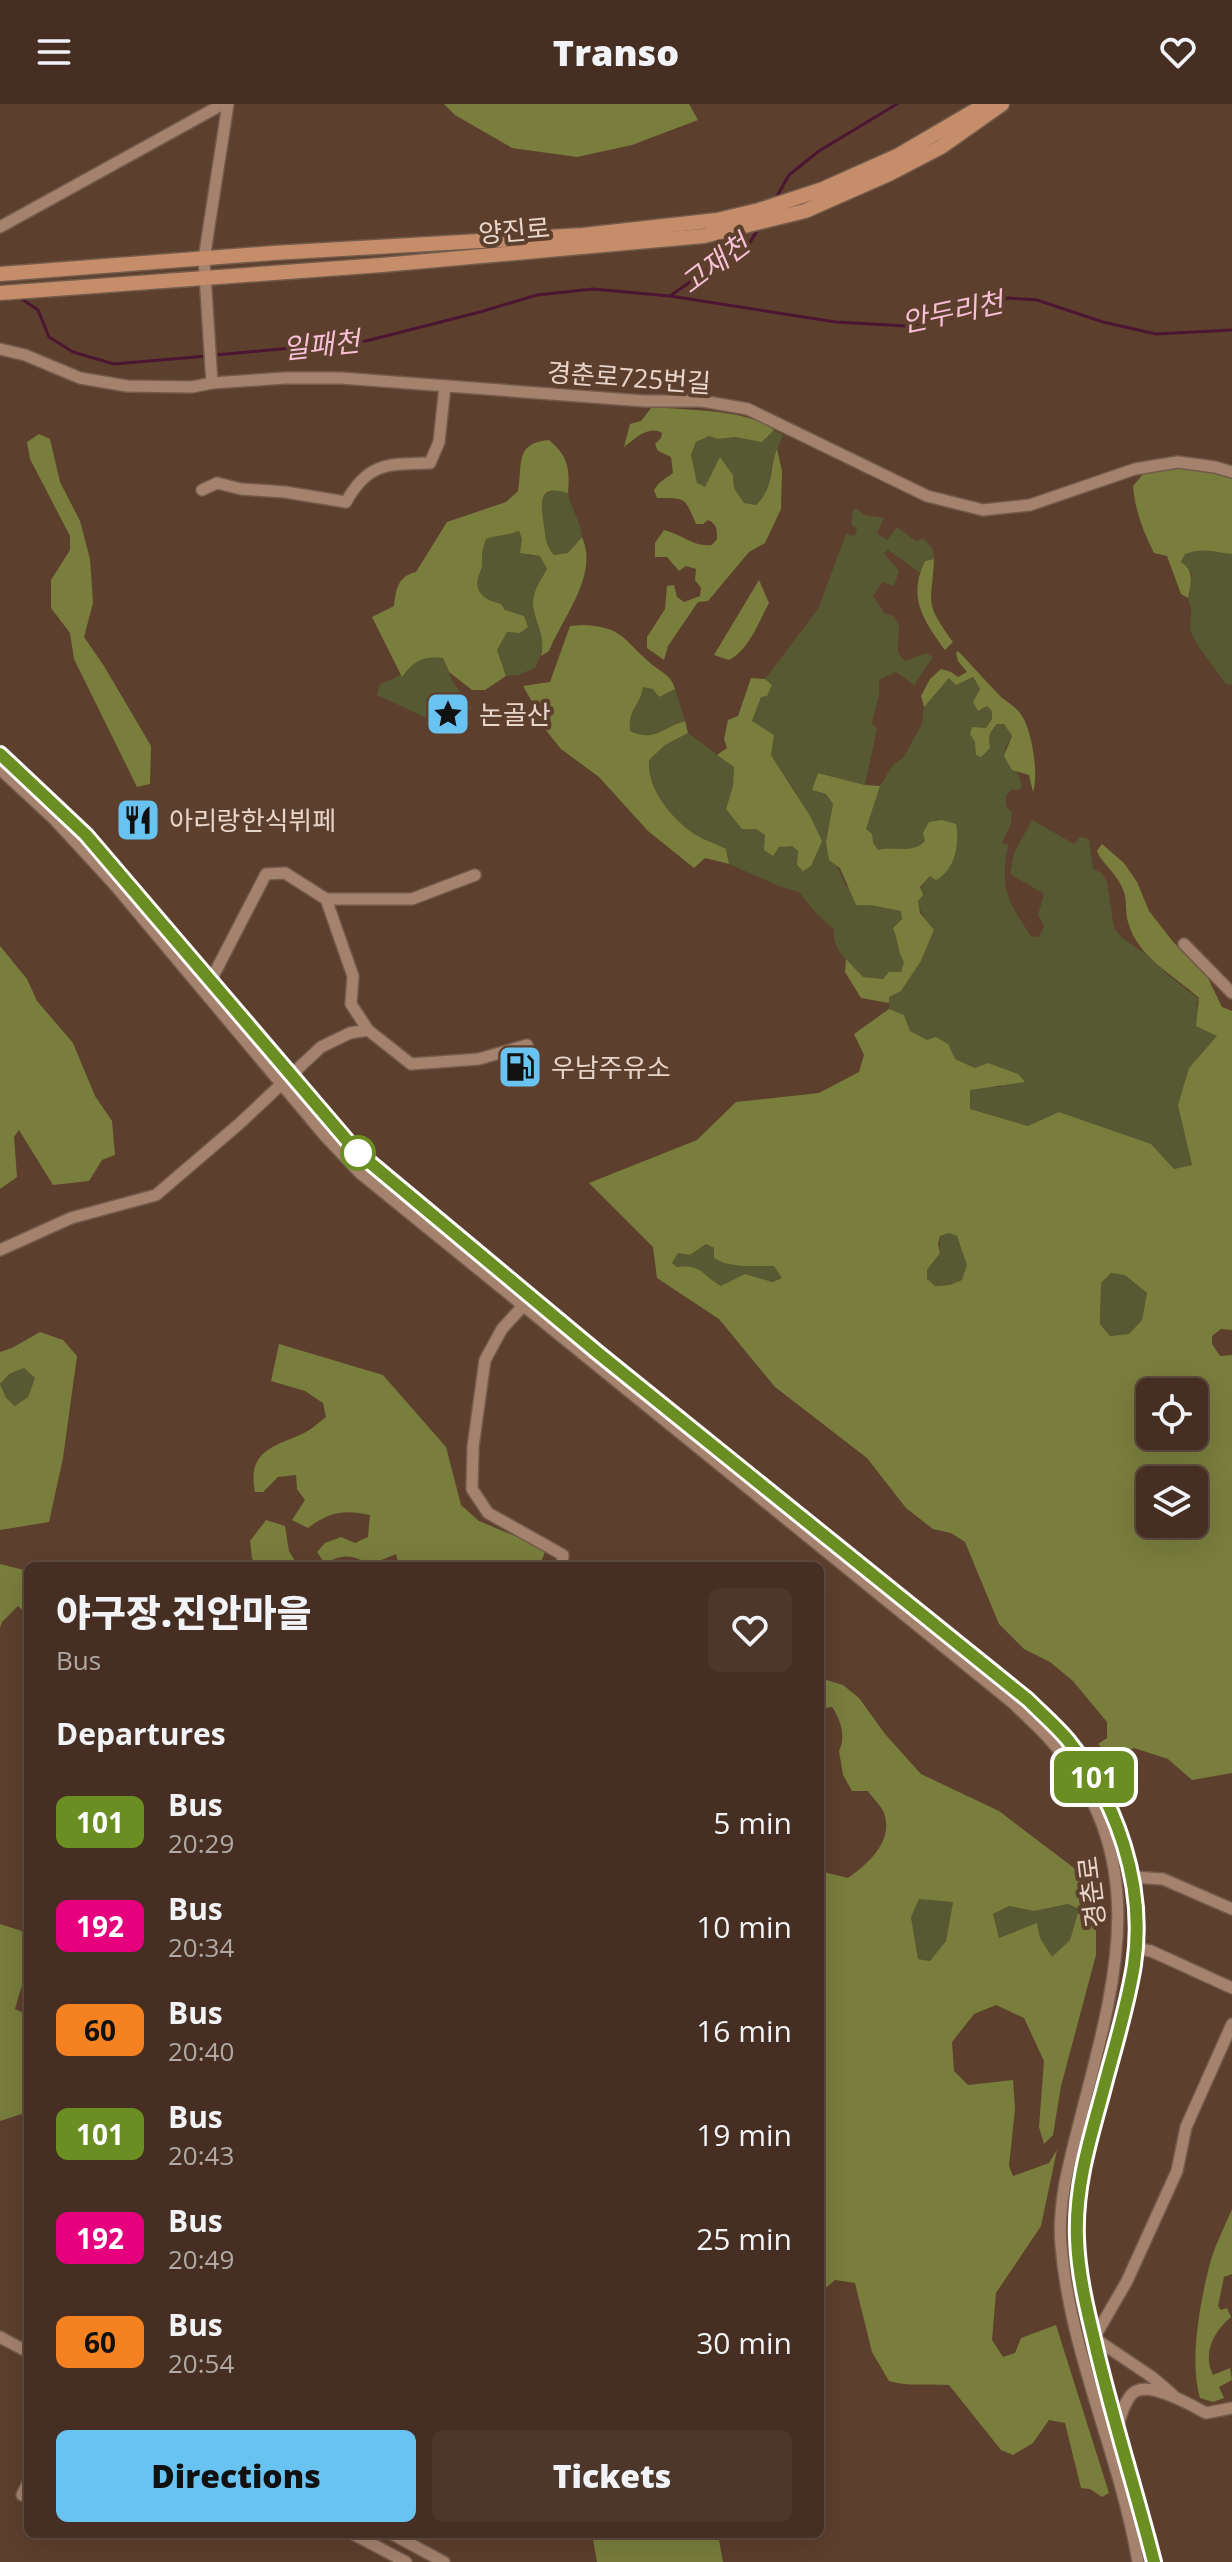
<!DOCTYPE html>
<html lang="en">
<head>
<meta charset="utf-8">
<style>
  :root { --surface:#462f22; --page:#4d372a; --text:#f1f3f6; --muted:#b0a9a5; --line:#5e4a40; --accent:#69c3f1 }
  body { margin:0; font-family:"Open Sans","Noto Sans KR",sans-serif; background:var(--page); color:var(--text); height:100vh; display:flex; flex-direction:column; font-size:30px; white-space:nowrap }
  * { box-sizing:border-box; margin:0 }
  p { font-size:26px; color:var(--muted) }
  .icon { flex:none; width:44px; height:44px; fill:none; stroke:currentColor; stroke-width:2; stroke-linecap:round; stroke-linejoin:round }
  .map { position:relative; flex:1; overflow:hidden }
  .panel { position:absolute; left:24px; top:1458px; width:800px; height:976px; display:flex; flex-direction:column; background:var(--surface); border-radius:12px; box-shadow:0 8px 32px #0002,0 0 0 2px var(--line) }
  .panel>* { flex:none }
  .badge { padding:0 16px; border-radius:12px; font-size:28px; line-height:52px }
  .buttons { position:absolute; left:1136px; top:1274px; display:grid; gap:16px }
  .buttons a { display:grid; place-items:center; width:72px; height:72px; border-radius:12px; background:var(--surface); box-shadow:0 8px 32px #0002,0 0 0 2px var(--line); font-size:40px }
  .map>.badge { position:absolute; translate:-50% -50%; box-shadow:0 0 0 4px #fff }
  h2 { padding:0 32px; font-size:30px; line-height:72px }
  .round { display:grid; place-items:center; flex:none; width:84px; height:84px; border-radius:12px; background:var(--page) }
  .headline { display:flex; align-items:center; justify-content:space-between; height:136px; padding:0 32px }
  h1 { font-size:38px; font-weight:800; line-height:60px }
  .button { display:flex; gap:16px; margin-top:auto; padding:16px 32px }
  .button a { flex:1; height:92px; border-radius:12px; background:var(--accent); color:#111; font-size:32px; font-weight:800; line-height:92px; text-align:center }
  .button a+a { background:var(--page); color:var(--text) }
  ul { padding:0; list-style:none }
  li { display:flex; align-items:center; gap:24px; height:104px; padding:0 32px }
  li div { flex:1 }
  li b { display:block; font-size:30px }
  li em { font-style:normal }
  li .badge { min-width:88px; font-weight:700; text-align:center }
  header { display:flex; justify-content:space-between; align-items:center; height:104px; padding:0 32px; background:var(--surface); font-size:36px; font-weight:800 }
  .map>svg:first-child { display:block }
</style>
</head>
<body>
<header><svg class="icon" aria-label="menu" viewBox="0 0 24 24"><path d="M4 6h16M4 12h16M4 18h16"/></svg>Transo<svg class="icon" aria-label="heart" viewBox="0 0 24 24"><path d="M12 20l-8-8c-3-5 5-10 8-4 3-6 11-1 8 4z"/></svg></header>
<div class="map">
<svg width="1232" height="2458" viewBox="0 0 1232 2458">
  <rect width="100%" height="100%" fill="#5d3f2d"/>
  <g fill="#565932">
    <path d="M774,326L783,331C780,340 775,349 773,358C766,379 776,381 756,401L744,399L734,384L733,371L720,354L705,383L697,380L691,351L696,338L709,332L718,335L735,333L762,338Z"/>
    <path d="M557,385L568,389C571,406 581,416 582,433L568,449L554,451L545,440L539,399L544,391Z"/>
    <path d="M857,405L865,411L884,414L877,429L887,436L897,423L916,437L923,434L933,445L934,455L925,457L920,469L888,446L884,449L899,467L894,482L883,478L873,492L885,510L894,512L899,521L898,549L905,557L926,549L933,553L914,581L896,568L879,576C881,593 875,603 872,619L877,625L865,681L819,669L813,686L826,690L833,700L826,738L846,782L870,801L901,807L902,815L893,824C898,836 898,848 905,858L901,868L883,875L863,873C851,858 831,847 834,826L814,807L799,788L781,783L729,760L726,745C714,739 700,735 690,727C669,711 647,684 649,656L665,641L688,629L734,663L733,682L726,705L765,731L772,751L779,743L791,741L798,747L797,762L803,767L796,689L771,651V639L752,617L761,593L772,581L765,575L818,505L846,430L855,432L857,424L851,421L853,406Z"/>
    <path d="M519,427L528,451L540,452L547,465C541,476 532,488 533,501C536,531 552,531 535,564L518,571L506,572L497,546L507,527L524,512C514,510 506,509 501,500C488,497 473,490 478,474C479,470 482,465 482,461C482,450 482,446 486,435C497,431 507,432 519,427Z"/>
    <path d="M1211,445L1232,450V580H1226L1198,542L1190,526L1191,505L1188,494L1192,470L1181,458L1185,450L1196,446Z"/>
    <path d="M424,552L443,554L452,577L472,604L442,615H429L377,591L380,580C405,572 404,566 424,552Z"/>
    <path d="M972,573L980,585L974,599L978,607L987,602L992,606V615L986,624L988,633L997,620H1004L1012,632L1005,645L1021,677V684L1016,687L1012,685L1006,692V702L1012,708L1011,720L1002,739L1008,741C1000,785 1007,796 1031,832L1039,833L1044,822L1038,811L1044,790L1010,770L1014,749L1032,716L1074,740L1080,733L1089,735L1093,765L1102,769L1107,778L1114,824L1122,834L1146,850L1168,871L1199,895L1196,901L1218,932L1189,964L1179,1000L1192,1061L1174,1065L1151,1040L1028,1022L970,1005L969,986L981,982L1002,983L997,964L988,959L975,964L955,955L910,927L904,911L889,905V893L901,887L921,857L934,827C918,806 910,793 930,772L925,737C911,751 894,741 878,746L866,725L880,682L893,661L903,654L922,620L924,602L936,585L949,574L956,581Z"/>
    <path d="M643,583L653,584L659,593L675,585L685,617C662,623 654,639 630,628C628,604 640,603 643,583Z"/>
    <path d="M949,1129L958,1132L968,1161L962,1176L950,1181L934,1182L927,1175V1166L940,1149V1132Z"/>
    <path d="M706,1140L714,1144L724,1159L774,1162L783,1174C769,1179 731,1186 718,1181C704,1175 693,1161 677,1163L672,1158L678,1149L690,1151Z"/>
    <path d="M1111,1169L1125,1170L1147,1189L1142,1216L1129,1230L1110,1232L1100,1220L1101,1179Z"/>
    <path d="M24,1264L35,1274L28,1293L16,1302L5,1294L0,1280L9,1270Z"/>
    <path d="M919,1794L953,1797L946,1837L931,1857L918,1855L911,1813Z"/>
    <path d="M1068,1800L1079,1805L1070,1836L1052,1854L1040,1834L1016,1827L999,1834L993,1810L1009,1802L1034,1807Z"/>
  </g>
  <g fill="#797e3d" fill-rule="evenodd">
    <path d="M444,0H689L698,16L632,41L577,53L512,44L455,11Z"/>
    <path d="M652,303C685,306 748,305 774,326L762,338L735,333L718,335L709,332L696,338L691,351L697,379L705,383L720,353L733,371L734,384L744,399L756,401C775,382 768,369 777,345L782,367L781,405L765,439L749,448L708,497L698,498L668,542L664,556L647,544V533L665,505L667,482L674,481L677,493L684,498L700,492L701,484L695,476L696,465L686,462L679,467L667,453H655V439L664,426C683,431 693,443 712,441L717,435C717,426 717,420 708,416L703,420H696C684,391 685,395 657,394L654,386L659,379L673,369L671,353L658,347L655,340L661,334L662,329C648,321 635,335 624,343L630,320L641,317Z"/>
    <path d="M39,330L50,335L60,378L80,417L90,455L93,499L84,533L104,562L151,642L150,680L137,683L74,555L70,529L51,504V476L70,446V432L30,355L27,338Z"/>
    <path d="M549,336C568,352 570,364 568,389C536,379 541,401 544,422C546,435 545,440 554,451L568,449L582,433C599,471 563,513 549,547L541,552C546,530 535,521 533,501C532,488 541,476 547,465L540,452L520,449L522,435L519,427C507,432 497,431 486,435C482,446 482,450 482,461C482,465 479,470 478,474C474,490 488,497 501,500L505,506L524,512L528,523L520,529L507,528L497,546L506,572L485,586H472L449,568L443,554C422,552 414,557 402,573L372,513L394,502C396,485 398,472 416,468L447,418L506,398L518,387C523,360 514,339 549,336Z"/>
    <path d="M1193,363L1232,372V450C1214,448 1203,443 1185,450L1181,458C1195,468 1191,478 1188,494L1181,490L1167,452L1154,449C1143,427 1135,406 1133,382L1144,369Z"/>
    <path d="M934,455C932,502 923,496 953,538L945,546C924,517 907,494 925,457Z"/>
    <path d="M759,476L769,499C759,517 749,546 729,556L714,551Z"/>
    <path d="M584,521C622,523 623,535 649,558C660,568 671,570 675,585L659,593L653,585L643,583C640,603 628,604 630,627C654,639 663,623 685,617L688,629L665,641L649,656C647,684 669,711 690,727C700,735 715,739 726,745L729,760L705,754L694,764L648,727L599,673L561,645L533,610L534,601L523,582L550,578L570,522Z"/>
    <path d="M958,547C973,562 986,578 1001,593C1007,598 1016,603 1020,609C1032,624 1039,670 1033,688L1029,671L1012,666L1004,652L1012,632L1004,620H997C989,629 988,633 990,644L981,653L976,651L975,638L970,630L972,623L986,624L992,615V607L987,602L978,607L973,598L980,585L973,573L956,581L949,574L924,603L921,592L930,575L941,565L951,568L958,573L967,568L958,557L956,549Z"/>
    <path d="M751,574L765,575L772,581L767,592L761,593L752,617L774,631L771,651L810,712L822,737L811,762L803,767L797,761L798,747L792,742L779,743L773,752L764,746L765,731L756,725H742L726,705L733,682L734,663L717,651L727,644L724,635L728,616L738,612Z"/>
    <path d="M818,669L865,681L880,682L866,725L872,730L873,738L878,746C894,741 911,751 925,737L923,729L929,718L942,716L956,720C960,740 955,766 936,776L930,772L920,783L923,791L918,797L920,809L934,826L921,857L901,887L889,893V899L861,894L845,868L846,855L863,873L883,875L889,868H901L904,858C898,848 898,836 893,824L902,815L901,807L870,801H856L840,764L829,756L826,738L833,700L826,690L812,686Z"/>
    <path d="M1102,740L1124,759L1137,778L1149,807L1174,839L1205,868L1222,903L1232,907V1226L1221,1225L1212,1232V1240L1220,1252L1232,1251V1669L1192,1676L1168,1655L1134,1644L1110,1653L1098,1640L1107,1634V1618L1073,1577L1050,1558L1024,1545L999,1520L965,1438L951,1429L933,1425L906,1404L867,1354L775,1283L719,1215L657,1174L653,1143L589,1079L697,1036L736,998L819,989L859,968L864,951L854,930L889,905L904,911L910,927L927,936L936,933L948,940L955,955L975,964L988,959L1018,970L1025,978L970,986V1005L1028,1022L1059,1008L1151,1040L1174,1065L1192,1061L1178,1001L1189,964L1217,932L1196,922L1199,894C1174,871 1138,854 1128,818C1125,808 1127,797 1124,788C1118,770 1102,760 1097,747ZM949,1129L957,1132L967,1161L962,1176L950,1181L935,1182L927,1175V1166L940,1149L938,1140L940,1132ZM706,1140L714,1144V1154L724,1159L741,1162H774L782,1174L772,1178L745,1170L721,1182C702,1172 703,1160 677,1163L672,1159L678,1149L690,1151ZM1111,1169L1125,1171L1147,1189L1142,1216L1129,1230L1110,1232L1100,1220L1101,1179ZM1150,1288H1194V1332H1150ZM1150,1376H1194V1420H1150Z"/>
    <path d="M0,842L27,875L37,897L73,939L95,992L112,1017L115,1051L102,1056L89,1077L53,1081L19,1026L14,1033L17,1073L0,1085Z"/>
    <path d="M40,1228L63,1236L77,1252L63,1354L49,1418L0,1426V1248L12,1244ZM24,1264L35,1274L28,1293L15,1302L6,1294L0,1280L9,1270Z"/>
    <path d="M279,1240L383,1271L446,1343L461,1401L479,1417L546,1445L540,1461L399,1462L396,1450L369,1461C353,1450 341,1450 325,1460L317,1448L325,1439L341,1433L355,1439L368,1433L370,1411C345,1405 328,1408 308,1424L292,1416L305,1396L297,1385L296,1371L278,1373L263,1388H255C247,1349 271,1343 300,1331C310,1327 318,1319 326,1313L323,1299L305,1287L271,1277Z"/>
    <path d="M266,1416L285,1422L289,1447L298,1462H257L252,1454L250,1437Z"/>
    <path d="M0,1460L28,1467V1511L18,1502L2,1518L0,1524Z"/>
    <path d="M820,1574L843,1581L859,1594L885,1630L921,1670L999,1707L1078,1767L1096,1772V1851L1061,1982L1053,2031L1044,2040L1039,2023L1044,1957L1024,1914L996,1901L974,1910L952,1938L954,1967L968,1981L1013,1976L1015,2005L1009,2062L1013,2072L1049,2059L1057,2046L1041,2122L996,2189L992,2236L1003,2253L1015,2249L1021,2234L1056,2221L1109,2389L1102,2393L1090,2385L1081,2384L1065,2319L1049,2316L1033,2339L1013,2351L1001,2346L949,2281C928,2279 908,2283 889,2277L872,2248L855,2179L835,2176L820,2189V1767L848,1774C868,1760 894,1737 884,1709C881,1702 873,1694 868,1687H852L843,1671L839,1647C846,1633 841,1616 832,1603L820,1605ZM919,1795L953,1798L946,1837L930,1857L918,1855L911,1813ZM1068,1800L1079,1805L1070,1836L1052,1853L1040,1834L1037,1819L999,1834L993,1810L1009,1802L1034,1807Z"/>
    <path d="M0,1820L28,1829V1878L21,1884L15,1905L28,1911V2008L0,2017Z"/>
    <path d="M1232,2105V2170L1224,2173L1218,2202L1221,2206L1227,2204L1231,2213C1214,2227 1202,2249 1213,2271L1230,2264L1232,2276L1219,2283L1224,2294L1213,2298L1200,2294C1189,2257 1200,2200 1209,2163C1214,2143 1224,2124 1232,2105Z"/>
    <path d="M592,2430H718L723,2458H597Z"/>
  </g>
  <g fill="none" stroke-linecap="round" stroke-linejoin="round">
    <g stroke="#4c1632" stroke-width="3">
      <path d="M776,94L789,71L819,47L897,0"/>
      <path d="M670,192L711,163L749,140L758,125"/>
      <path d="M19,193L38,206L49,233L73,248L114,260L207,252"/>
      <path d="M215,251L366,237L480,208L537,191L593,185L670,192L836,218L907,222L957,213L1008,194L1037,196L1103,218L1156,230L1232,226"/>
    </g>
    <g stroke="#735b4b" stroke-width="14">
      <g id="minor">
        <path d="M0,123L223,0"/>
        <path d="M0,245L25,251L80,274L127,282L192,283L212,279L285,274H341L644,297H702L748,305L927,392L983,406L1030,401L1135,365L1178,358L1215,363L1232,368"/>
        <path d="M212,279L204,155L228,0"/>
        <path d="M202,386L217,379L241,385L285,388L346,398C368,358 388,360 430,359L439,338L445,282"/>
        <path d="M0,650L86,731L356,1047L598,1249L1028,1596C1041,1609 1055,1621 1067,1635C1107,1685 1141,1759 1137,1825C1134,1880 1118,1932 1103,1985C1090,2034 1075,2082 1077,2134C1078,2168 1086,2202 1094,2235C1111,2310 1135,2383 1154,2458"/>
        <path d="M0,665L54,715L113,779L325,1032L360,1069L1013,1599C1026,1612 1040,1624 1052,1638C1152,1752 1117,1873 1083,2004C1072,2049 1057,2095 1061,2141C1070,2250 1120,2351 1138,2458"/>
        <path d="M326,795L353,872L351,900L368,926"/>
        <path d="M1184,840L1232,889"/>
        <path d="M211,876L266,770L285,769L326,795H412L475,771"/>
        <path d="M0,1146L71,1114L156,1091L239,1020L321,943L350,929L368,926L411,960L479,955L527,941"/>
        <path d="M523,1202L502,1225L485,1256L473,1343L472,1385L488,1409L563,1451L562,1462"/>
        <path d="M1132,1773L1163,1775L1232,1805"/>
        <path d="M1135,1844L1151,1847L1232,1884"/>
        <path d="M0,2233L28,2248"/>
        <path d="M1091,2234H1094L1127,2177L1177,2067L1186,2023L1232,1920"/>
        <path d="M1094,2234L1152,2273L1172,2290"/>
        <path d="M1117,2324C1121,2313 1124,2297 1133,2289C1149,2276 1191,2301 1206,2309L1232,2304"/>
        <path d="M22,2391L28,2379"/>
        <path d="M353,2430L406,2458"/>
        <path d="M392,2430L444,2458"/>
      </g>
    </g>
    <g stroke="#735b4b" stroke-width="17">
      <g id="major">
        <path d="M0,170L273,149L583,131L717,116L759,106L823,85L897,52L986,0"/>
        <path d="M0,189L382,161L704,132L805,107L889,70L941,43L1002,0"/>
      </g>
    </g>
    <use href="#minor" stroke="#a4826e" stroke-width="11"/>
    <use href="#major" stroke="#c58d6a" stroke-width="14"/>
  </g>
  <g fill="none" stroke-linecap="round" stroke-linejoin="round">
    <g stroke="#fff" stroke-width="18">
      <path id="line" d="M0,650L86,731L356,1047L598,1249L1028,1596C1041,1609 1055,1621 1067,1635C1117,1697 1146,1781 1134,1861C1127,1905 1113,1948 1102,1991C1089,2038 1075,2084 1077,2134C1078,2168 1086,2202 1094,2235C1111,2310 1135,2383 1154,2458"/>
    </g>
    <use href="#line" stroke="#6b8e23" stroke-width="12"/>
  </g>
  <defs>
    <g id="sight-square" transform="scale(2.3)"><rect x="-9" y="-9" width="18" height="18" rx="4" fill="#69c3f1" stroke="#5d3f2d"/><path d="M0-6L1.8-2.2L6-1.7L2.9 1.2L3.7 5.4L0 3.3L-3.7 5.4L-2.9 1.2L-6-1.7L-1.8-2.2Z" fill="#111"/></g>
    <g id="restaurant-square" transform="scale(2.3)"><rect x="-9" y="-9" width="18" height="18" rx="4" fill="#69c3f1" stroke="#5d3f2d"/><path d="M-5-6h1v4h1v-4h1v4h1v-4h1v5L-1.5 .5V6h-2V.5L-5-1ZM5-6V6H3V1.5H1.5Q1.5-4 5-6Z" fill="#111"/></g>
    <g id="fuel-square" transform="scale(2.3)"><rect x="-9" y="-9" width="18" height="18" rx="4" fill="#69c3f1" stroke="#5d3f2d"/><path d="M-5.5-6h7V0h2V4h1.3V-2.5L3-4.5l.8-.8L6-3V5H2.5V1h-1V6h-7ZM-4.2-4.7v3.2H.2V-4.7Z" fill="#111"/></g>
  </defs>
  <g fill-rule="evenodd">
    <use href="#sight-square" x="448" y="610"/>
    <use href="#restaurant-square" x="138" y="716"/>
    <use href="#fuel-square" x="520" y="963"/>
  </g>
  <circle fill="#fff" stroke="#6b8e23" stroke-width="4" cx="358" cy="1049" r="16"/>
  <g text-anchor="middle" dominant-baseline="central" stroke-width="8" stroke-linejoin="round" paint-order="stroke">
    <g font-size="26" fill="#e9d6cb" stroke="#5d3f2d">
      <text transform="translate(514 126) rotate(-5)">양진로</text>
      <text transform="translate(629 273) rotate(4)">경춘로725번길</text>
      <text transform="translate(1091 1788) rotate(-97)">경춘로</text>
    </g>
    <g font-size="26" fill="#e9d6cb" stroke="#5d3f2d" text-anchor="start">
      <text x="479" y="610">논골산</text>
      <text x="169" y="716">아리랑한식뷔페</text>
      <text x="551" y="963">우남주유소</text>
    </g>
    <g font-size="28" font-style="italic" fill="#f8bfd7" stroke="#5d3f2d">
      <text transform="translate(714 159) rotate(-37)">고재천</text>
      <text transform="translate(952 207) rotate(-12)">안두리천</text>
      <text transform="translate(321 240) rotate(-6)">일패천</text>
    </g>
  </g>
</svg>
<div class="buttons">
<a><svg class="icon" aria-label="locate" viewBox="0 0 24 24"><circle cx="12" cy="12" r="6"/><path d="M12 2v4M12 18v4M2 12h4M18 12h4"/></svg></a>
<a><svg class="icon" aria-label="layers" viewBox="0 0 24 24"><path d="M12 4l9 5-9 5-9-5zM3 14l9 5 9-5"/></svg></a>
</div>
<b class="badge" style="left:1094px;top:1673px;background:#6b8e23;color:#fff">101</b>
<section class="panel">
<div class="headline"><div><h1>야구장.진안마을</h1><p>Bus</p></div><a class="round"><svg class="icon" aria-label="heart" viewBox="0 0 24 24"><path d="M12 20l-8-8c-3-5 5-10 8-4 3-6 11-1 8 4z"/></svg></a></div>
<h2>Departures</h2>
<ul>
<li><span class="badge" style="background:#6b8e23;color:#fff">101</span><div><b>Bus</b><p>20:29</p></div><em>5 min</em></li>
<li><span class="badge" style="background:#e6007e;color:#fff">192</span><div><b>Bus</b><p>20:34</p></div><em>10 min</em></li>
<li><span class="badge" style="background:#f58220;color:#111">60</span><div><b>Bus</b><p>20:40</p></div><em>16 min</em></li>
<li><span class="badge" style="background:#6b8e23;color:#fff">101</span><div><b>Bus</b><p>20:43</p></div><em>19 min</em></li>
<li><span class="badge" style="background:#e6007e;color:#fff">192</span><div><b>Bus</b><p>20:49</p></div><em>25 min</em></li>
<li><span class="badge" style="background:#f58220;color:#111">60</span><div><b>Bus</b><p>20:54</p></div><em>30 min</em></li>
</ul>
<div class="button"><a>Directions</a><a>Tickets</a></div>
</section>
</div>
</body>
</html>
